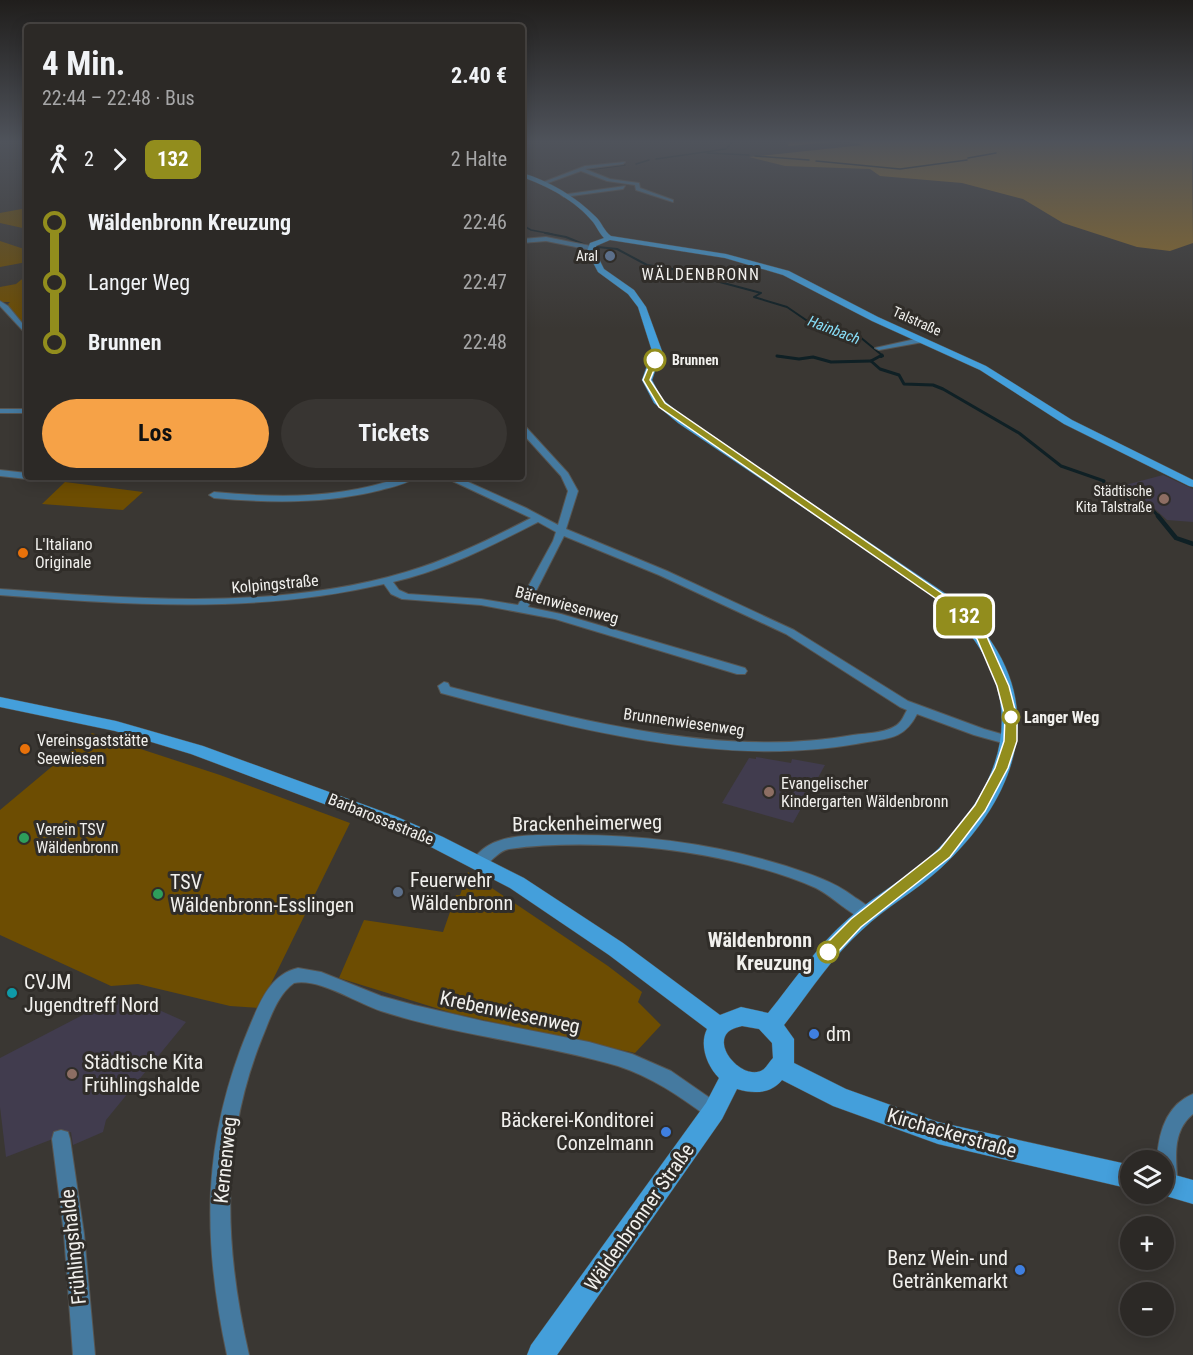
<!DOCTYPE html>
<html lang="de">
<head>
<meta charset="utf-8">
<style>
  :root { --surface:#2c2926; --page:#383532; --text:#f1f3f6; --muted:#a6a6a7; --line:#484543; --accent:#f6a247 }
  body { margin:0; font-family:"Roboto Condensed",sans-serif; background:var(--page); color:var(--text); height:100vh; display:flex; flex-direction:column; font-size:22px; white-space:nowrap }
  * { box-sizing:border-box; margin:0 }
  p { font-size:20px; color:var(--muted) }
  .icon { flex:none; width:33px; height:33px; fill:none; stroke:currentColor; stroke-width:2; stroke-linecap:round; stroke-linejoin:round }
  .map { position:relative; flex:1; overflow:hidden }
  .panel { position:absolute; left:24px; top:24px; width:501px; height:456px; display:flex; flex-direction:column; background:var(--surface); border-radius:6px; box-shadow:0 3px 15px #0003,0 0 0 2px var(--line) }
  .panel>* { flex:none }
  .badge { padding:0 12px; border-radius:9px; font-size:21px; line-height:39px }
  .controls { position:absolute; left:1120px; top:1150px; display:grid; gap:12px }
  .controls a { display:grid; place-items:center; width:54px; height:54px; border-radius:50%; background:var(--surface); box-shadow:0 3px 15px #0003,0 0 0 2px var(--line); font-size:30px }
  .map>.badge { position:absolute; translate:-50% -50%; box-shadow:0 0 0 3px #fff }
  .legs { display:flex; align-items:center; gap:9px; height:66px; padding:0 18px; font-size:20px }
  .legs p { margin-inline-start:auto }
  .summary { display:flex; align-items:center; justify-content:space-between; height:102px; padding:0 18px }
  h1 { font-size:33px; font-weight:700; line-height:45px }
  .button { display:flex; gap:12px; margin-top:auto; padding:12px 18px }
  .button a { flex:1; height:69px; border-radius:36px; background:var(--accent); color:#111; font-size:24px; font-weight:700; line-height:69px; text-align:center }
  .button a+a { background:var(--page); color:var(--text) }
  ul { padding:0 18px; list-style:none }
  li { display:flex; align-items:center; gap:21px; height:60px; font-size:22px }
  li i { display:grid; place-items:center; width:9px; height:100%; margin:0 8px; background:currentColor }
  li i::after { content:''; width:15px; height:15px; margin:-8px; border:4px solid; border-radius:50%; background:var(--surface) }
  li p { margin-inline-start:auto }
  li:first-child i { background:linear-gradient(#0000 50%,currentColor 0) }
  li:last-child i { background:linear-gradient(currentColor 50%,#0000 0) }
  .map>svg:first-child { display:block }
</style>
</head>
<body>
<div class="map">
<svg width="1193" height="1355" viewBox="0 0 1193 1355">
  <rect width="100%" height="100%" fill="#3a3733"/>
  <g fill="#413c4e">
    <path d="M1163,475L1193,489V522L1167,520L1154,508L1114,488Z"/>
    <path d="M756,757L791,763L792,759L825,765L793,823L722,803L749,758L756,759Z"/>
    <path d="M123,994L186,1022L106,1120L103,1132L73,1145L71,1132L6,1157L0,1107V1058Z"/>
  </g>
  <g fill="#6d4d02">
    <path d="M27,208V229L0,223V213Z"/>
    <path d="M0,241L27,250V262L0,267Z"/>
    <path d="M27,275V328L14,316L8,304L10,302H0V287L16,284Z"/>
    <path d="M65,482L143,492L123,510L42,504Z"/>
    <path d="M92,733L220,775L350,823L259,1008L230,1006L138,984L111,986L0,935V810Z"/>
    <path d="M468,872L608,966L642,992L638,1002L661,1025L635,1053L452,1013L339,978L364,920L443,932L456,895H460Z"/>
  </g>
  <path fill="#906c25" d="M789,140H1192L1193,243L1170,251L1137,247L1063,223L1023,199L962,183L880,176L870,169L785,166L749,157L863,145L847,141L788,146Z"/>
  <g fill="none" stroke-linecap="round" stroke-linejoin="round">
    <g stroke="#0f2025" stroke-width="1.5">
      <path d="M727,148L734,140"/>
      <path d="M707,153L749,155"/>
      <path d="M755,156L809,160"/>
      <path d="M968,158L996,153"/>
      <path d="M656,159L726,149"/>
      <path d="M816,161L900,169L967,160"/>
      <path d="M636,164L649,160"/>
      <path d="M587,170L625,165"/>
      <path d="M522,225L531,230L552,234"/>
    </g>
    <g stroke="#0f2025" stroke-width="2">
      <path d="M545,233L566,237L588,246L617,249L647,265L705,274L716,281L761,293L754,297L787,307L806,320L823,323L837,332L860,337L883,356L881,357"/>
      <path d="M777,356L784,357"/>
    </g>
    <g stroke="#0f2025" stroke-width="3">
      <path d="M882,355L871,361L880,369L899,375L904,384L933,385L943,389L1019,433L1061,466L1104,481L1103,488L1124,495L1132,506L1152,509L1159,517"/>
      <path d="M777,356L799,359L813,357L831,362L871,361"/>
    </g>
    <path stroke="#0f2025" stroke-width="4.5" d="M1158,516L1176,538L1193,544"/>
    <g stroke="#575551" stroke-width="2">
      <g id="street">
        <path d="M625,162L623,164L585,169L610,179L639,183L640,188L673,200V202L636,190L635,185L607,181L581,171L545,184L541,183L585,166Z"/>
        <path d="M625,186L623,189L564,197L561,195Z"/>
        <path d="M546,237L591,246L594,248L591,250L546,241L522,243V239Z"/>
        <path d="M0,301L8,306L27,329V335L0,306Z"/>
        <path d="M920,338H923V342L879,350L875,348Z"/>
        <rect x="0" y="409" width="27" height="4"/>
        <path d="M522,425L525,426L568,473L578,491L566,529L667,571L794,630L908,701L984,729L1015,738L1016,741L1015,744L1010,745L974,735L917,714C903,742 884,738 856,744C721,768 570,728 441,693L438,686L444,682L448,683L450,687C576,719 723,759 853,735C867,733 891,733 900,722C903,719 905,713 907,710L900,707L786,634L659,575L564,536L528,607L561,614L745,668L747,671L745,674H737L555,619L481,605L402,599L391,594L384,584C257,614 129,605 0,595V589C134,599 275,611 406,572C450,559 490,539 531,518L444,477H457L526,508L558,525L568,491L561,476L522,433ZM538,522L556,532L553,541L518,605L481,599L408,594L399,590L393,582C445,570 491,546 538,522Z"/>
        <path d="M0,470L27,473V477H31L27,479L0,476Z"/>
        <path d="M33,477H46L41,480Z"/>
        <path d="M402,477H416C407,484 392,487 381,490C326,504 271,503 214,498L209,495L214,492C278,498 340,499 402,477Z"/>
        <path d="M574,835C647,835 716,844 786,866C810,874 833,881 853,896C860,901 870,906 874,914L871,918L866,920C848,914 834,897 816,888C763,865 699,852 642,847C599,844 552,843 509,849C495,851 488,871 474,866L472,862C490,829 542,836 574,835Z"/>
        <path d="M298,968L321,972L381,996L414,1005L483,1021L589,1042L632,1054L671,1071L720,1105L723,1111L720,1117L714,1120L708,1117C679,1096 652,1077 618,1066C540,1043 458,1036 381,1011C356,1003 320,978 294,983C277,995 270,1019 262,1038C220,1143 224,1246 249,1355H227C202,1238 202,1140 249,1028C259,1004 270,974 298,968Z"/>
        <path d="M1193,1094V1114C1171,1132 1176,1160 1178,1185L1175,1192L1168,1195L1164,1193V1161H1157C1158,1134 1166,1105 1193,1094Z"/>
        <path d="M61,1130L68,1132L70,1139L84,1234L95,1355H73L64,1234L52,1139L54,1132Z"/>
      </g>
    </g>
    <g stroke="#575551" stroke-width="1">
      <g id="secondary">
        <path d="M522,173C550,181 576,197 596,217C602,223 604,231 611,236L726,254L789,271L878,317L986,366L1072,420L1193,480V487L1189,486L1064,424L980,370L872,321L783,275L725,258L610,240L596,246L595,251L604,269L634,290L646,307L662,351L652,380L662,399L686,419L952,598C1051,684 1030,785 941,868C916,891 886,907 862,930C831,958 809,993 784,1025L794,1039V1063L846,1089L938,1122L1131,1165V1189L938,1144L833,1106L782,1080C771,1094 753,1094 737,1089L722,1119L557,1355H527L531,1345L706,1103L719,1078C707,1066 699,1045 707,1029L609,955L510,888L431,847L383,826L191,754L115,731L0,707V697L116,721L203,746L395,816L443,837L524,878L623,943L720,1015L741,1007L768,1013C794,981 817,946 848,919C876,894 911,876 938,849C1030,756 1022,661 917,584L678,423L654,403L642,380L652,351L638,307L628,294L598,272L587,251L590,243L604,238C599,233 597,227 593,222C576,201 548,186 522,177ZM742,1026L759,1029L772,1043L773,1058C770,1061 767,1066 764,1069C746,1083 712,1048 728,1032C731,1029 738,1027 742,1026Z"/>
        <path d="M1164,1172L1193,1180V1204L1159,1194H1164Z"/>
      </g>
    </g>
    <use href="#street" fill="#457aa0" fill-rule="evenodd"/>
    <use href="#secondary" fill="#449fdb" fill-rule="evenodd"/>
  </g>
  <linearGradient id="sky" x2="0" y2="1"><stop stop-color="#201e1c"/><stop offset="0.43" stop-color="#4f535b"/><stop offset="1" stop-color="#4f535b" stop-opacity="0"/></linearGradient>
  <rect width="1193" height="329" fill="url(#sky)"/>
  <path fill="#928d1d" stroke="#fff" stroke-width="1.5" d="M652,358L658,360L650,380L665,403L956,603L987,637L1009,686L1017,717V741L1008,768L985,811L950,857L861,927L834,956L828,958L821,952L823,947L851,919L940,849L975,805L995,768L1004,741L1005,717L997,686L977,639L948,607L659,407L643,380Z"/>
  <g fill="#5c6f8a" stroke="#302d29" stroke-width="2">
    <circle cx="610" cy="256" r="6"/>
    <circle cx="398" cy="892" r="6"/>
  </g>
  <g fill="#fff" stroke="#928d1d" stroke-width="3">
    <circle cx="655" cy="360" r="10"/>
    <circle cx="1011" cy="717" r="8"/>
    <circle cx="828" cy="952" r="10"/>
  </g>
  <g fill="#8d6e63" stroke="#302d29" stroke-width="2">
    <circle cx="1164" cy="499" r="6"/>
    <circle cx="769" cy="792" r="6"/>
    <circle cx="72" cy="1074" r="6"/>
  </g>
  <g fill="#e8710a" stroke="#302d29" stroke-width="2">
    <circle cx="23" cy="553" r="6"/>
    <circle cx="25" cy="749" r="6"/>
  </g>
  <g fill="#2e9e5b" stroke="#302d29" stroke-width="2">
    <circle cx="24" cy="838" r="6"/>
    <circle cx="158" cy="894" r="6"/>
  </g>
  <circle fill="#0f9aa8" stroke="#302d29" stroke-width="2" cx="12" cy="993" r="6"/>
  <g fill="#3f7fe0" stroke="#302d29" stroke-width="2">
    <circle cx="814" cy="1034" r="6"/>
    <circle cx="666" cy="1132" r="6"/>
    <circle cx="1020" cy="1270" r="6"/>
  </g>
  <g text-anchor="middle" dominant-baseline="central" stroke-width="6" stroke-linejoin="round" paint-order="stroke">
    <g font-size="14" fill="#f1f0ed" stroke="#302d29" text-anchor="end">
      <text x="598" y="256">Aral</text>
      <text x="1152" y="491">Städtische<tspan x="1152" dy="16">Kita Talstraße</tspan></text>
    </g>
    <g font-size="14" fill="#f1f0ed" stroke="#302d29">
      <text transform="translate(917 321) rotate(24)">Talstraße</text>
    </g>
    <g font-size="14" font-weight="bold" fill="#f1f0ed" stroke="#302d29" text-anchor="start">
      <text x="672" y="360">Brunnen</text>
    </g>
    <g font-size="15" font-style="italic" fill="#88dff9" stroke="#302d29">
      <text transform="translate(834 330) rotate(21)">Hainbach</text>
    </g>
    <g font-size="16" letter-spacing="1.5" fill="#f1f0ed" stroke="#302d29">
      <text x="701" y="274">WÄLDENBRONN</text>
    </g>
    <g font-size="16" fill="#f1f0ed" stroke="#302d29" text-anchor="start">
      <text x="35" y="544">L'Italiano<tspan x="35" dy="18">Originale</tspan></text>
      <text x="37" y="740">Vereinsgaststätte<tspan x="37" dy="18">Seewiesen</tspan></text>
      <text x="781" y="783">Evangelischer<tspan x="781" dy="18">Kindergarten Wäldenbronn</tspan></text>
      <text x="36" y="829">Verein TSV<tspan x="36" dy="18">Wäldenbronn</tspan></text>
    </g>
    <g font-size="16" fill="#f1f0ed" stroke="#302d29">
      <text transform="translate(275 584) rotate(-5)">Kolpingstraße</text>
      <text transform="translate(567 605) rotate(15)">Bärenwiesenweg</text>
      <text transform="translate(684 722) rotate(8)">Brunnenwiesenweg</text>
      <text transform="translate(381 819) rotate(22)">Barbarossastraße</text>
    </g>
    <g font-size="16" font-weight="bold" fill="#f1f0ed" stroke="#302d29" text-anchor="start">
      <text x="1024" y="717">Langer Weg</text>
    </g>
    <g font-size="20" fill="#f1f0ed" stroke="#302d29">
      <text transform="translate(587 823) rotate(-1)">Brackenheimerweg</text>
      <text transform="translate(510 1012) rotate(12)">Krebenwiesenweg</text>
      <text transform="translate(952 1133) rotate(16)">Kirchackerstraße</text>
      <text transform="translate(225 1160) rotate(-84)">Kernenweg</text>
      <text transform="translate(639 1217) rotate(-55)">Wäldenbronner Straße</text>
      <text transform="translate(73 1247) rotate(-96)">Frühlingshalde</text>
    </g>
    <g font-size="20" fill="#f1f0ed" stroke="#302d29" text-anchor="start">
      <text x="410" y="880">Feuerwehr<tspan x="410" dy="23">Wäldenbronn</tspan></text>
      <text x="170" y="882">TSV<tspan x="170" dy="23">Wäldenbronn-Esslingen</tspan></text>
      <text x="24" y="982">CVJM<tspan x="24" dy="23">Jugendtreff Nord</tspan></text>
      <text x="826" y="1034">dm</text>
      <text x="84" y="1062">Städtische Kita<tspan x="84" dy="23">Frühlingshalde</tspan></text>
      <text x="654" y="1120" text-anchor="end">Bäckerei-Konditorei<tspan x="654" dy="23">Conzelmann</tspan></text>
      <text x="1008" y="1258" text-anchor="end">Benz Wein- und<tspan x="1008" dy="23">Getränkemarkt</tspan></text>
    </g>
    <g font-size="20" font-weight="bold" fill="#f1f0ed" stroke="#302d29" text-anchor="end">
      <text x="812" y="940">Wäldenbronn<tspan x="812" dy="23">Kreuzung</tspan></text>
    </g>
  </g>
</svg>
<div class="controls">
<a><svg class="icon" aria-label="layers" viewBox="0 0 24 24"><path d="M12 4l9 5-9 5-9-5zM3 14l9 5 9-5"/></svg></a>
<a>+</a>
<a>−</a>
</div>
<b class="badge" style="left:964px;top:616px;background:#928d1d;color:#fff">132</b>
<section class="panel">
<div class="summary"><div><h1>4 Min.</h1><p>22:44 – 22:48 · Bus</p></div><b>2.40 €</b></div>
<div class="legs"><svg class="icon" aria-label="walk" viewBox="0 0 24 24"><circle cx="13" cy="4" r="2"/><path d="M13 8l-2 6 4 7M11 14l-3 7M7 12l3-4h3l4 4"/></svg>2<svg class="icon" aria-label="forward" viewBox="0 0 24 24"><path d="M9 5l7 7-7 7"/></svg><b class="badge" style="background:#928d1d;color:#fff">132</b><p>2 Halte</p></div>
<ul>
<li><i style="color:#928d1d"></i><b>Wäldenbronn Kreuzung</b><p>22:46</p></li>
<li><i style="color:#928d1d"></i><span>Langer Weg</span><p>22:47</p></li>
<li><i style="color:#928d1d"></i><b>Brunnen</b><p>22:48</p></li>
</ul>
<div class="button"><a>Los</a><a>Tickets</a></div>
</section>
</div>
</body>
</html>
